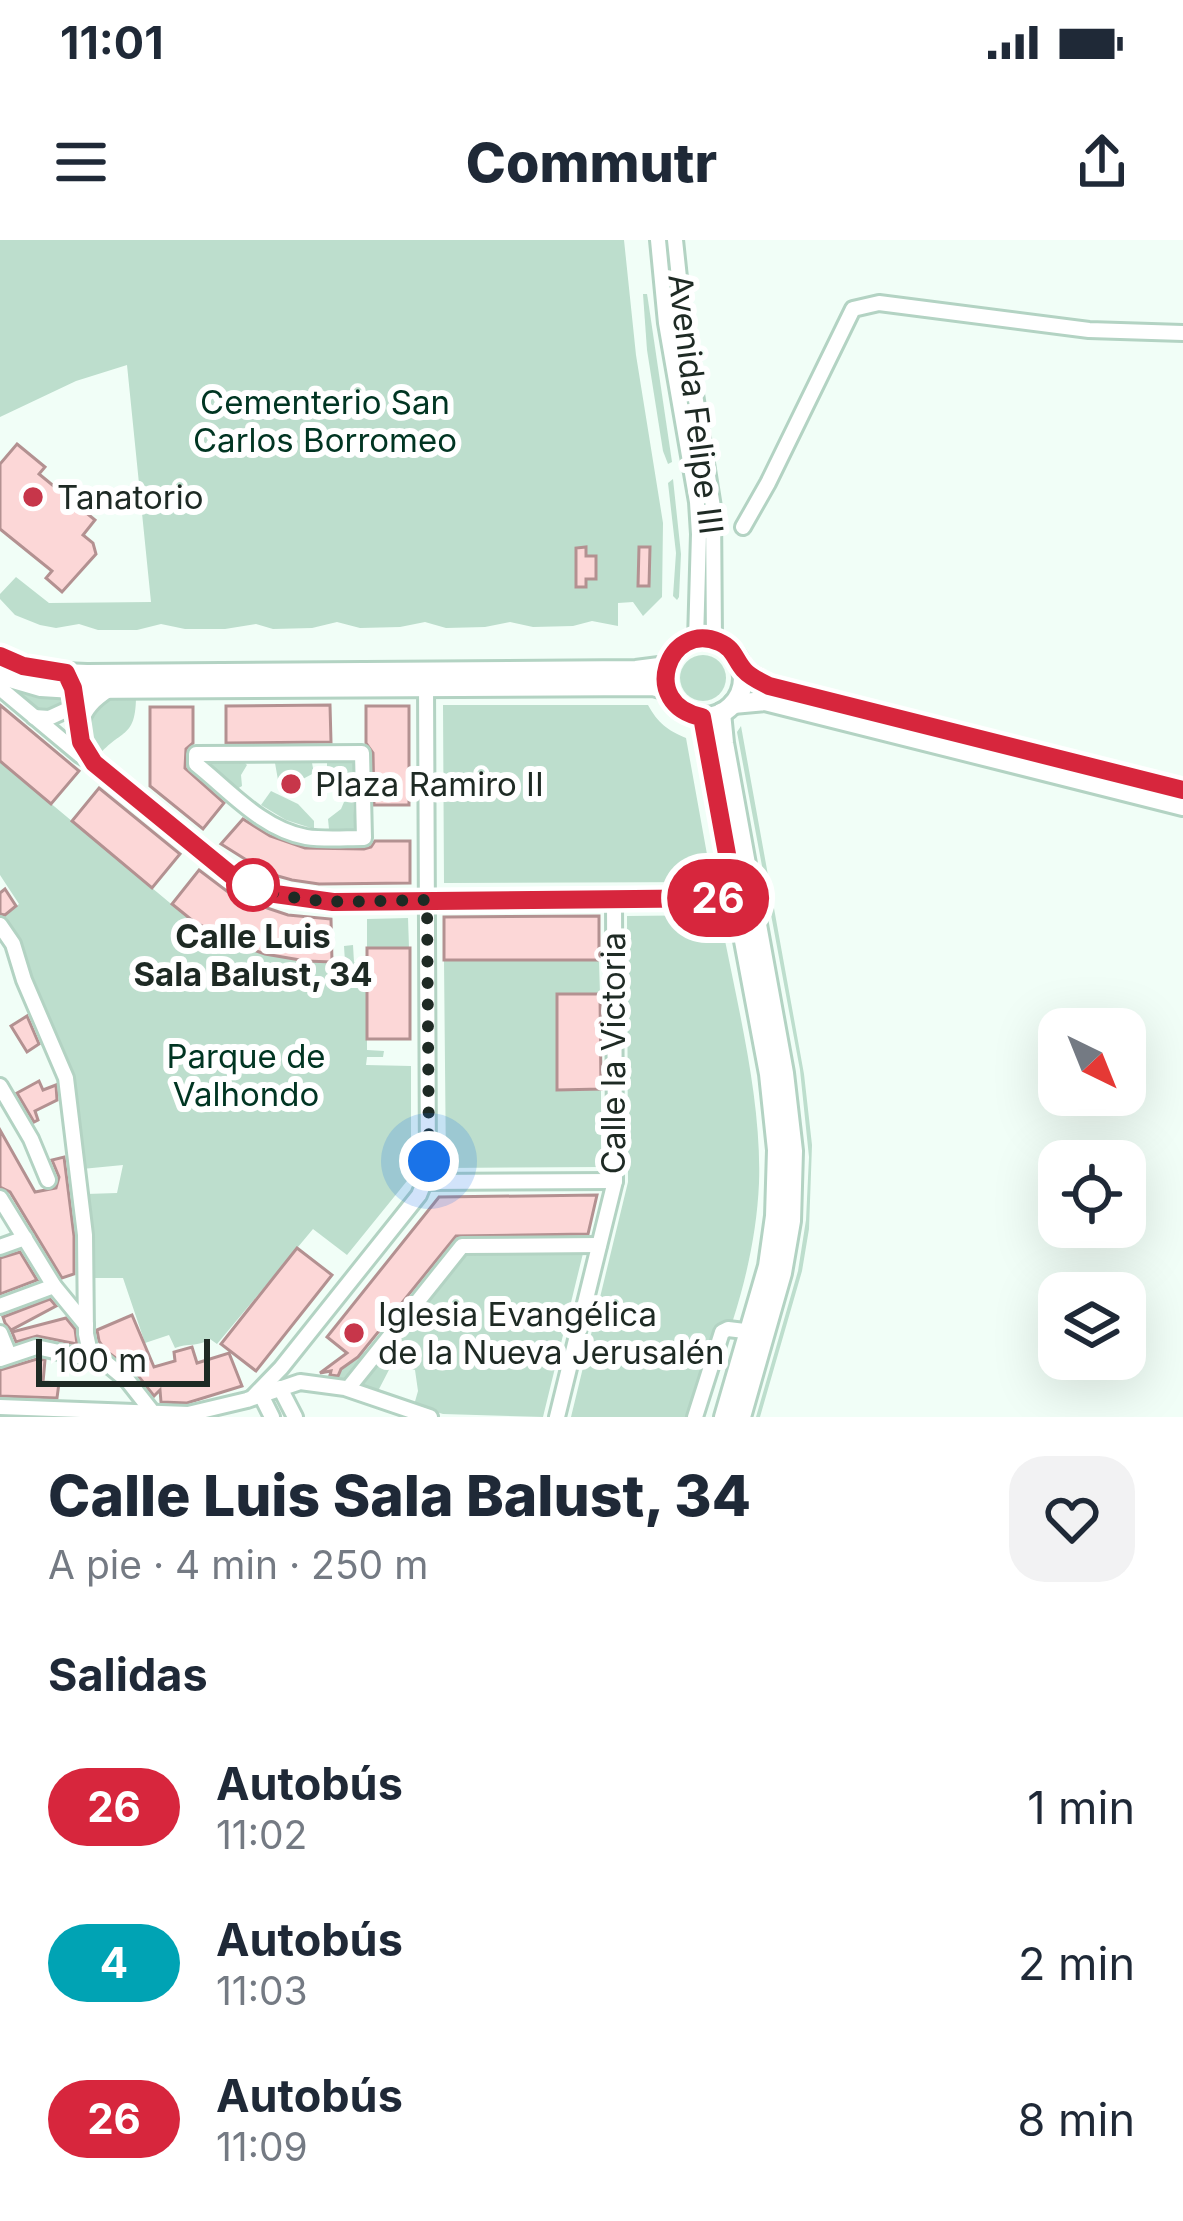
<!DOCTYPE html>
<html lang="es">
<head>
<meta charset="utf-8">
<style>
  :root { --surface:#fff; --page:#f2f2f3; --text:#1f2937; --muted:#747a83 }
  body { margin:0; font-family:Inter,sans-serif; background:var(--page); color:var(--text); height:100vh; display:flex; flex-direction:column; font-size:45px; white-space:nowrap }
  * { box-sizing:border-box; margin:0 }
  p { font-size:39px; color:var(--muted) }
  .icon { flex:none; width:66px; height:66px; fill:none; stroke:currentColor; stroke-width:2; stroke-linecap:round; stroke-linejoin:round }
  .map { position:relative; height:1177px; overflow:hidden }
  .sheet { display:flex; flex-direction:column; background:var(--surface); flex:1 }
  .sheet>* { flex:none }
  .badge { padding:0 24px; border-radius:39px; font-size:42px; line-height:78px }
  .needle { width:78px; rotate:137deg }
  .tools { position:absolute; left:1038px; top:768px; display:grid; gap:24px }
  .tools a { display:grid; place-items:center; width:108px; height:108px; border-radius:24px; background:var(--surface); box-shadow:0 12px 48px #0002; font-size:60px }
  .scale { position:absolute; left:36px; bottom:30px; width:174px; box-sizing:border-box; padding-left:12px; border:6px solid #1e2a24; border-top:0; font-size:33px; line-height:42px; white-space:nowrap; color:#1e2a24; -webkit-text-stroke:9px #fff; paint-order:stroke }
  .you { position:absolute; width:60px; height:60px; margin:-30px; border:9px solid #fff; border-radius:50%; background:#1a73e8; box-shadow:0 0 0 18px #1a73e833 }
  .map>.badge { position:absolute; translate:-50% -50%; box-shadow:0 0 0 6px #fff }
  h2 { padding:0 48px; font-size:45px; line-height:108px }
  .round { display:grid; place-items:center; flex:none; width:126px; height:126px; border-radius:36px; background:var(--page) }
  .head { display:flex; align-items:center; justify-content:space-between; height:204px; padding:0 48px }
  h1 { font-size:57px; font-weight:800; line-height:90px }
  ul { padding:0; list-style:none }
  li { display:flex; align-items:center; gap:36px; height:156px; padding:0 48px }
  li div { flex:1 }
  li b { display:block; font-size:45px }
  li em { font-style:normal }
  li .badge { min-width:132px; font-weight:700; text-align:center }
  .status { display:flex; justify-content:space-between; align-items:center; height:84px; padding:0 60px; background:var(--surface); direction:ltr }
  .status svg { height:33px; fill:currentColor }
  header { display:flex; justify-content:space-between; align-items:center; height:156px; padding:0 48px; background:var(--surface); font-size:54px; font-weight:800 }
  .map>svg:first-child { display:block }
</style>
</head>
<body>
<div class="status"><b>11:01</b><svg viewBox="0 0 49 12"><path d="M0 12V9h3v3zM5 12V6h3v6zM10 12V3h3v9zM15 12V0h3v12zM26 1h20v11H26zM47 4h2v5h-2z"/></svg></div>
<header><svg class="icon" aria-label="menu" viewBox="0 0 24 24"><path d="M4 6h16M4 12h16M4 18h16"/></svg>Commutr<svg class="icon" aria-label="share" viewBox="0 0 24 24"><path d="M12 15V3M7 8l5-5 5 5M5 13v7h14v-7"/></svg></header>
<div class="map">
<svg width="1183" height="1177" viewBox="0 0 1183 1177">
  <rect width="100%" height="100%" fill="#f1fef7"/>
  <g fill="#bddecd">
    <path d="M0,0H624L636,115L663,283L662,357L643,376L633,362L618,363V386L592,381L573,386L533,387L510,382L485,387L446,388L425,382L400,387L360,388L337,382L312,388L273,389L256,384L225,389H185L161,384L137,390H98L79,384L56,388L40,385L15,375L0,359V354L16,337L49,363L151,362L127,125L76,141L0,177Z"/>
    <path d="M643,54H647L648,60L672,222L668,224L663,211L647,110Z"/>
    <path d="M673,239L681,314L679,357L677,360L673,356L676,313L668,243Z"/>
    <circle cx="703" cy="438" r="23"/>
    <path d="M6,444L67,457C67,470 50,473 40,471Z"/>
    <path d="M136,455C136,499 122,488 98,516C83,498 82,475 103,460C112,454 125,456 136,455Z"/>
    <path d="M443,465H648C658,483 667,490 686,498L712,642L444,643Z"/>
    <path d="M741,486L804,834L812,905L809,989L802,1031L760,1177H756L798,1031L806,980L809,917L800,830L737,492Z"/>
    <path d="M330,520L353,522L354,548L344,549L335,536L327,533V523Z"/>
    <path d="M0,521L182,673C231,709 285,721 345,722L344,706L353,705L354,722L367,723V810L384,811L383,817H367L366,825L411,826V936L347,1015L313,989L217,1104L210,1099C199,1107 187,1103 175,1108L169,1095L145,1103L123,1038H95L86,954L117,953L123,925L82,929L70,839L10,691L1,678L19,664L0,635Z"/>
    <path d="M243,521L247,525L241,535L242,546L237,549L208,525L211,522Z"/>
    <path d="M275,523H312L314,533L301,540L296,549L278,540Z"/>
    <path d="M271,551L298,564L314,581V589L286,580L261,565Z"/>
    <path d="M353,561L355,589H329L328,579L341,569L344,562Z"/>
    <path d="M720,675C736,760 762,858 759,943C757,990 747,1036 733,1080L718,1086L691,1177H571L628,942L627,676Z"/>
    <path d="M408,678L409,708H367V679Z"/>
    <path d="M444,720H599L600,754H557V849H601V927L446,928Z"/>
    <path d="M587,997L543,1177L443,1174L414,1165L418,1151L415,1130L392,1124L378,1151L336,1140L341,1129L388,1094L398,1076L460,998Z"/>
  </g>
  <g fill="#fcd7d7" stroke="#b39191" stroke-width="3">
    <path d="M17,204L45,227L39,234L95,280L83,295L93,303L96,314L62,352L46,338L52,331L0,289V224Z"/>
    <path d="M586,307V316H596V339H586V347H576V308Z"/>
    <path d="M639,307H650L649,346H638Z"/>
    <path d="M0,465L79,531L51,564L0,521Z"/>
    <path d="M330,465L331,502L226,503V466Z"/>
    <path d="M366,466H409V565H374L373,513L366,503Z"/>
    <path d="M150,467H193V503L186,509L185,528L224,563L203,589L150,546Z"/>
    <path d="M99,548L180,614L152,648L72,581Z"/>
    <path d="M243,579L270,596L305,608L364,609L371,607L375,601H410V643L319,644L292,640L267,633L221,604Z"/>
    <path d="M199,630L228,652L252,663L288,675L331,679L332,722L306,721L265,714L236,704L193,681L172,664Z"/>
    <path d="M5,649L16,666L5,675L0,674V653Z"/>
    <path d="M599,676V720H444V677Z"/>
    <rect x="367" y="708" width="43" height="91"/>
    <path d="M557,754H600L601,849L557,850Z"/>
    <path d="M27,776L39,804L27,812L11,786Z"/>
    <path d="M39,841L43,850L56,845L57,860L35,871L38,880L34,882L17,853Z"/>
    <path d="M0,890L35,952L56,948L59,937L52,920L64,917L74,996V1034L62,1038L10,952L0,947Z"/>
    <path d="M597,955L588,994L456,996L358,1117L341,1129L338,1136L330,1135L331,1131L320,1133L347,1113L327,1097L439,957Z"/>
    <path d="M297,1008L332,1035L256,1131L221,1104Z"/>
    <path d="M20,1012L37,1040L0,1054V1018Z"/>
    <path d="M50,1059L56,1066L11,1090L5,1083L3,1077Z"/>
    <path d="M132,1075L154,1127L175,1121L174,1112L192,1107L197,1123L229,1113L242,1146L187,1163L161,1162L160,1150L154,1156L136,1133L105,1110L99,1101L97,1090Z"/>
    <path d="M66,1078L75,1089L77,1104L37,1096L16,1102L12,1092Z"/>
    <path d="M37,1119L45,1120L43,1142L59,1143L57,1158L0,1156V1130Z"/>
  </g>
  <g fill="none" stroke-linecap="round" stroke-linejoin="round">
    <g stroke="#b3d3c3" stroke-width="20">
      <g id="street">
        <path d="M658,0L666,83L697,262L699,294L696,400"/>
        <path d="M675,0L684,85L713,267L714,400"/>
        <path d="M743,287L768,243L853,69L879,63L1089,90L1183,93"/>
        <path d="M70,443L81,502L91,519"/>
        <path d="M0,448L80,515L94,523L231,635L275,654L333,662L722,658L735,657L744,653"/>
        <path d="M34,477L49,478L75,466"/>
        <path d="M80,486C84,468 95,459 110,449"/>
        <path d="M362,513L364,598C345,598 324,600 306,597C262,589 230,551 196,524V514Z"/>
        <path d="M0,685L13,704L24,740L66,838L85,995L86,1094L91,1117"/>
        <path d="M0,846L31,899L48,940"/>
        <path d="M426,942L615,941"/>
        <path d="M0,958L54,1046L86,1085"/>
        <path d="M0,1007L25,998"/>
        <path d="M0,1066L54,1046"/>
        <path d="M0,1093L9,1115"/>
        <path d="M0,1119L36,1107L105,1122L128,1141L150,1169"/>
        <path d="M350,1146L462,1006L599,1005"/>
        <path d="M280,1148L295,1177"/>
        <path d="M261,1155L272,1177"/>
        <path d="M253,1157L281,1128L419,955L428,933L426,442"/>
        <path d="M0,1167L188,1174L247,1160L300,1142L345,1148L430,1177"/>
        <path d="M557,1177L615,941L614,659"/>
        <path d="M695,1177L722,1092L728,1089L753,1092"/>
      </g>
    </g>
    <g stroke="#b3d3c3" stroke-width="24">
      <g id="secondary">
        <circle cx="704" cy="438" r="39"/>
        <path d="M0,416C29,429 55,433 87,434L636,430L667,426"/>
        <path d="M742,429L769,446L1183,550"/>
        <path d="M0,435L41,447L73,449L653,446L667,450"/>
        <path d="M733,464L765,461L1183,566"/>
        <path d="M721,473L724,503L784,833L793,911L791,981L782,1033L741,1177"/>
        <path d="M702,477L769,834L777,910L775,976L768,1026L724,1177"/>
      </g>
    </g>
    <use href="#street" stroke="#fff" stroke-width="14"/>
    <use href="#secondary" stroke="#fff" stroke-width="18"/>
  </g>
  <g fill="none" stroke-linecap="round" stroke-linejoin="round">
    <g stroke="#fff" stroke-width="27">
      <path id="line" d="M0,416L23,426L66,433L73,448L81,502L94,523L231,635L275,654L333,662L735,658L702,477C638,465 668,380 719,402C734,408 735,420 744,430C750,437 761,442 769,446L1183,550"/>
    </g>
    <use href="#line" stroke="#d7263d" stroke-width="18"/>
    <path stroke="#1e2a24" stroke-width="12" stroke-dasharray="0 21.6" d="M253,645C304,669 369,660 427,660L429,921"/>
  </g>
  <g fill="#c7364a" stroke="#fff" stroke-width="4.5">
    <circle cx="33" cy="257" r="12"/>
    <circle cx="291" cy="544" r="12"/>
    <circle cx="354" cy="1093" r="12"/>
  </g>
  <circle fill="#fff" stroke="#d7263d" stroke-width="6" cx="253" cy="645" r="24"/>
  <g text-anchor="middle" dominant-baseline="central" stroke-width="12" stroke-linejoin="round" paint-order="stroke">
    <g font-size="33" fill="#003522" stroke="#fff">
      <text x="325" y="162">Cementerio San<tspan x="325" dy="38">Carlos Borromeo</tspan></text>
      <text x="246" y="816">Parque de<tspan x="246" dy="38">Valhondo</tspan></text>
    </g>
    <g font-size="33" fill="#1e2a24" stroke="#fff">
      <text transform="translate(696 164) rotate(83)">Avenida Felipe III</text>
      <text transform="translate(613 813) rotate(-90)">Calle la Victoria</text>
    </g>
    <g font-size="33" fill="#1e2a24" stroke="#fff" text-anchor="start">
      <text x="57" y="257">Tanatorio</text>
      <text x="315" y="544">Plaza Ramiro II</text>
      <text x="378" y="1074">Iglesia Evangélica<tspan x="378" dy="38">de la Nueva Jerusalén</tspan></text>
    </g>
    <g font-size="33" font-weight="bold" fill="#1e2a24" stroke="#fff">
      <text x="253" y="696">Calle Luis<tspan x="253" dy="38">Sala Balust, 34</tspan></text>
    </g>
  </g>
</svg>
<div class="tools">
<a><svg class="needle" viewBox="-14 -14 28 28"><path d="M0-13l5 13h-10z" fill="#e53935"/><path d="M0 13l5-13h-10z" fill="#747a83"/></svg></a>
<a><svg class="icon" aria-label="locate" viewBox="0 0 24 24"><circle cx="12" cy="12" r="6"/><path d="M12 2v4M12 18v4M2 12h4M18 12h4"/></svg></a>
<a><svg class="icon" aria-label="layers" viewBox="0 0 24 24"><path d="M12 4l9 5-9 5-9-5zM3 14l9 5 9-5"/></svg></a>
</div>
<div class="scale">100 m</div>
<div class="you" style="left:429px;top:921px"></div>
<b class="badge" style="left:718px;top:658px;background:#d7263d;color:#fff">26</b>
</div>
<section class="sheet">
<div class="head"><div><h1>Calle Luis Sala Balust, 34</h1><p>A pie · 4 min · 250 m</p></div><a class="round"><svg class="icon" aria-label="heart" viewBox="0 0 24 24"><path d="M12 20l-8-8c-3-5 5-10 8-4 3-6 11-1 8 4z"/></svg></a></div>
<h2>Salidas</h2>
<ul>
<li><span class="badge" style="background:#d7263d;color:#fff">26</span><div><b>Autobús</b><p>11:02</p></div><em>1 min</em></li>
<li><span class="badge" style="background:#00a3b4;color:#fff">4</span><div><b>Autobús</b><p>11:03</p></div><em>2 min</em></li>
<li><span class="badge" style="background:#d7263d;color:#fff">26</span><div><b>Autobús</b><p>11:09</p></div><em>8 min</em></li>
</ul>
</section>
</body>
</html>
